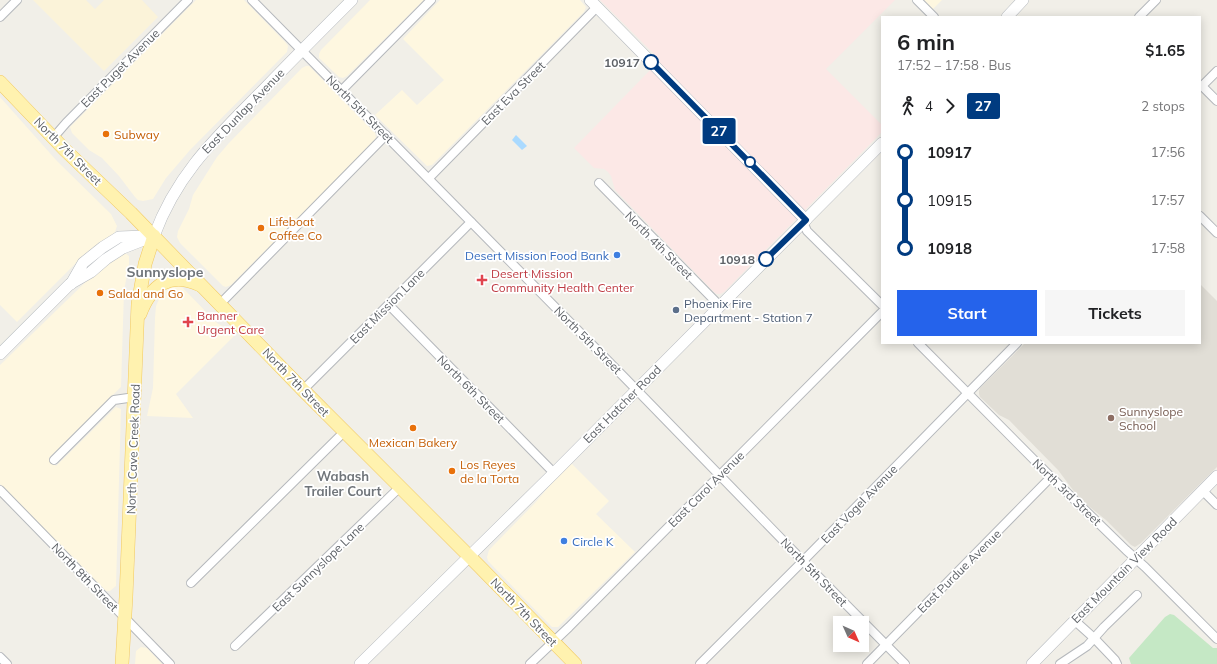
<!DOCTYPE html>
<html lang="en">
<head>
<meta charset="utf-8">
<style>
  :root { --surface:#fff; --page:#f6f6f6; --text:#202124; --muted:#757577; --accent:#2563eb }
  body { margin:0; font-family:Mulish,sans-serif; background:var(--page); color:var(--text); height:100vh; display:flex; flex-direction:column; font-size:15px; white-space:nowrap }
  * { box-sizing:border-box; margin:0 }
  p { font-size:13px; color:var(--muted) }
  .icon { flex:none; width:22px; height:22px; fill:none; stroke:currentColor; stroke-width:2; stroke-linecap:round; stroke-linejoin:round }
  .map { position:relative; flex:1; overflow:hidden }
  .details { position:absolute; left:881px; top:16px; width:320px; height:328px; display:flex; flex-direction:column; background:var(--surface); border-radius:0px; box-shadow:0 2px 10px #0003 }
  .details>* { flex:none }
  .badge { padding:0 8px; border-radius:3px; font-size:14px; line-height:26px }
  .needle { width:26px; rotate:135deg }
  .fabs { position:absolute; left:833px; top:616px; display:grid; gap:8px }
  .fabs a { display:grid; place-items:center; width:36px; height:36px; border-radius:0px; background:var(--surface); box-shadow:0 2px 10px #0003; font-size:20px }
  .map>.badge { position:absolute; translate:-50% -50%; box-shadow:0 0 0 2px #fff }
  .legs { display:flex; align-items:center; gap:6px; height:44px; padding:0 16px; font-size:13px }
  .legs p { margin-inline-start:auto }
  .summary { display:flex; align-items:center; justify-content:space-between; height:68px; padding:0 16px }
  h1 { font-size:22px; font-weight:700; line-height:30px }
  .cta { display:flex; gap:8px; margin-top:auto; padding:8px 16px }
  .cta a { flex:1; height:46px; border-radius:0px; background:var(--accent); color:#fff; font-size:16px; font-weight:700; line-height:46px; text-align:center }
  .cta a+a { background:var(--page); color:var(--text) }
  ul { padding:0 16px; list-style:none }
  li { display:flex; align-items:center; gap:14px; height:48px; font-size:15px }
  li i { display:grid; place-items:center; width:6px; height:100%; margin:0 5px; background:currentColor }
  li i::after { content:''; width:10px; height:10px; margin:-5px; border:3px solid; border-radius:50%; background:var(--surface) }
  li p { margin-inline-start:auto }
  li:first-child i { background:linear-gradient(#0000 50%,currentColor 0) }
  li:last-child i { background:linear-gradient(currentColor 50%,#0000 0) }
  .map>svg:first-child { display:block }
</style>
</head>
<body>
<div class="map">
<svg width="1217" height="664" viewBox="0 0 1217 664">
  <rect width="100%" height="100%" fill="#f1efe8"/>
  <g fill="#fef7e0">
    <path d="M196,0H244L286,43L288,46L287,52L190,150L166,178L153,199L143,201L138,200L135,197L119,176L102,158L89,150L72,133L70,127Z"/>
    <path d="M370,0H424L347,76L343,78L339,77L319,58V54L321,50Z"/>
    <path d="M440,0H580L586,7L584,12L432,165L427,166L375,115L402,90L417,105L444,80L403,39Z"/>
    <path d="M924,0H942L933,9Z"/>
    <path d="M306,66H309L375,133L376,138L375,141L231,285L226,287L223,286L180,243L177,237L178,231L189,209L193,195L217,157L229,143L302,68Z"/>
    <path d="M0,97L57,161L111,214L117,226L115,232L112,236L78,261L17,322L0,305Z"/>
    <path d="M125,253L129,256V264L124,291L121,387L49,458L56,466L114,409L116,407L121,409L116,586L110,591H106L0,484V365L99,269Z"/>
    <path d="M177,285L182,287L217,323L229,330L235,335L176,394L193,418L147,416L153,388L155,318L156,306L163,290L167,286Z"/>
    <path d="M570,462L609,501L596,514L635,552L558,627H552L488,561L487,557L489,550L535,503Z"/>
    <path d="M141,647L147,648L162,664H135L136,651Z"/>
  </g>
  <path fill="#e1ded6" d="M1200,284L1217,301V467L1141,543L1135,547L1131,545L1106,520L1086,504L1073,490L1058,470L1009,420L999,415L980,397L979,394V391L980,388L1025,343H1200Z"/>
  <path fill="#fce8e6" d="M600,0H895L826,69L882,125V132L724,292L720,294H717L714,292L615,190L611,176L608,172L604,169L594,168L574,148L660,60Z"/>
  <path fill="#c5e8c5" d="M1170,614L1174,615L1213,648H1217V664H1131L1129,658L1165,617Z"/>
  <path fill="#fbf3d9" d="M33,0H86L95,9L104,0H142L158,17L104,71Z"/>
  <path fill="#aadaff" d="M516,135L527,146L522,150L512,140Z"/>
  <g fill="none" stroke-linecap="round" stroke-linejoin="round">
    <g stroke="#b5b8bc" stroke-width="10">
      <g id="street">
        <path d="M252,0L625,378L803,561L905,664"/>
        <path d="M917,0L934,17"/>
        <path d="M0,17L17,0"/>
        <path d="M1139,17L1156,0"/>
        <path d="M1200,86H1202L1217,71"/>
        <path d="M1202,86L1217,101"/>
        <path d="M342,90L431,0"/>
        <path d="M53,138L66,123L188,0"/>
        <path d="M429,178L597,7"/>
        <path d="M599,183L720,306"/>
        <path d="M1200,216L1217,233"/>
        <path d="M803,222L807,231L882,305"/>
        <path d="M220,304L386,135"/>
        <path d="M389,305L554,473"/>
        <path d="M918,343L1051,477L1126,550L1145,567L1217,639"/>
        <path d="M303,390L471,222"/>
        <path d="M54,460L114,400L135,397"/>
        <path d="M0,490L170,664"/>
        <path d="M1203,491L1217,505"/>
        <path d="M191,583L345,431"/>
        <path d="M1074,620L1094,638L1115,660L1117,664"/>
        <path d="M235,646L400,487"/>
        <path d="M0,657L7,664"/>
        <path d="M530,664L569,627L882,312"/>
        <path d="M700,664L803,561L1017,343"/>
        <path d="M867,664L1051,477"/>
        <path d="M1060,664L1087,646L1104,627L1137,595"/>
      </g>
    </g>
    <g stroke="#b6babf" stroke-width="12">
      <g id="secondary">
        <path d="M590,0L806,220"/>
        <path d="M1007,17L1023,0"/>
        <path d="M71,284L83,263L103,247L119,237L145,236"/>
        <path d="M0,354L70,284L91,272L106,259L123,248L154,236C178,171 219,135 266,87C294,58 323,29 352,0"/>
        <path d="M360,664L554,473L882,143"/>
        <path d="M1032,664L1217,476"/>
      </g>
    </g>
    <g stroke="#f2c960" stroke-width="14">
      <g id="primary">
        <path d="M0,82L64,149L131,213L303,390L479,566L575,664"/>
        <path d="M140,314C151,285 170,271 200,285"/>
        <path d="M122,664L126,597L138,304L145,264L154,236"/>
      </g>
    </g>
    <use href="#street" stroke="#fff" stroke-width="8"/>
    <use href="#secondary" stroke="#fff" stroke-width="11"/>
    <use href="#primary" stroke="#fff2af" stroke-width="13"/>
  </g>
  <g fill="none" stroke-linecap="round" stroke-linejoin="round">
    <g stroke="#fff" stroke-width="9">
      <path id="line-1" d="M651,62L806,220L766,259"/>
    </g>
    <use href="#line-1" stroke="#003b80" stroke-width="6"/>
  </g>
  <g fill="#fff" stroke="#003b80" stroke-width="2">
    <circle cx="651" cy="62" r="7"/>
    <circle cx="750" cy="162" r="5"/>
    <circle cx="766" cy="259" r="7"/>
  </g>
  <g fill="#e8710a" stroke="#fff" stroke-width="1.5">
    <circle cx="106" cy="134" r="4"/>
    <circle cx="261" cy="228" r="4"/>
    <circle cx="100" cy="293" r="4"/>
    <circle cx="413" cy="428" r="4"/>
    <circle cx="452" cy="471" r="4"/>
  </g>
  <g fill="#3f7fe0" stroke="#fff" stroke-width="1.5">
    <circle cx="617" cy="255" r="4"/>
    <circle cx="564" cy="541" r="4"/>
  </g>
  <g fill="#e0444e" stroke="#fff" stroke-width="1.5">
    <path d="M480 274h4v4h4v4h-4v4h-4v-4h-4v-4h4z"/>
    <path d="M186 316h4v4h4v4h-4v4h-4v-4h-4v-4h4z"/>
  </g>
  <circle fill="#5c6f8a" stroke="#fff" stroke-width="1.5" cx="676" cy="310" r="4"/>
  <circle fill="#8d6e63" stroke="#fff" stroke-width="1.5" cx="1111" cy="418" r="4"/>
  <g text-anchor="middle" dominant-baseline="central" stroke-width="3.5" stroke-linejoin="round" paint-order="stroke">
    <g font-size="12" font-weight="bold" fill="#5f6368" stroke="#fff" text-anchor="end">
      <text x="640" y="62">10917</text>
      <text x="755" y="259">10918</text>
    </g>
    <g font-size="12" fill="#5f6368" stroke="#fff">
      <text transform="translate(120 68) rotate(-45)">East Puget Avenue</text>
      <text transform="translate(513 93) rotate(-45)">East Eva Street</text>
      <text transform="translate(360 109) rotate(45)">North 5th Street</text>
      <text transform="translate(243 111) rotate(-46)">East Dunlap Avenue</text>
      <text transform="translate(68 151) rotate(45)">North 7th Street</text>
      <text transform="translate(659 245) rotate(45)">North 4th Street</text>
      <text transform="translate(387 306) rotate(-45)">East Mission Lane</text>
      <text transform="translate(588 340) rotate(45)">North 5th Street</text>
      <text transform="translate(296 382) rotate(46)">North 7th Street</text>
      <text transform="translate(471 389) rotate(45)">North 6th Street</text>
      <text transform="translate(622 404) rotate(-45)">East Hatcher Road</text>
      <text transform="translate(133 449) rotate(-88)">North Cave Creek Road</text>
      <text transform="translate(706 489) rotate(-45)">East Carol Avenue</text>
      <text transform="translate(1067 492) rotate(44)">North 3rd Street</text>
      <text transform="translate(859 504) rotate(-46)">East Vogel Avenue</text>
      <text transform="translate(318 567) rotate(-44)">East Sunnyslope Lane</text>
      <text transform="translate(1124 570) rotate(-45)">East Mountain View Road</text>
      <text transform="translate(959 571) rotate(-45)">East Purdue Avenue</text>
      <text transform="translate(814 572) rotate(46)">North 5th Street</text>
      <text transform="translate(85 577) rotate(46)">North 8th Street</text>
      <text transform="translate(524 612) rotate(46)">North 7th Street</text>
    </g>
    <g font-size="12" fill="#c56008" stroke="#fff" text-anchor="start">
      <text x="114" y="134">Subway</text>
      <text x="269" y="221">Lifeboat<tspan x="269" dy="14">Coffee Co</tspan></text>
      <text x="108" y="293">Salad and Go</text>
      <text x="413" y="442" text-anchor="middle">Mexican Bakery</text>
      <text x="460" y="464">Los Reyes<tspan x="460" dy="14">de la Torta</tspan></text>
    </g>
    <g font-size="12" fill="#366cbe" stroke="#fff" text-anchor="end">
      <text x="609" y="255">Desert Mission Food Bank</text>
      <text x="572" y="541" text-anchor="start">Circle K</text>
    </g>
    <g font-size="12" fill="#be3a42" stroke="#fff" text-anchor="start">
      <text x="491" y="273">Desert Mission<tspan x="491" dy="14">Community Health Center</tspan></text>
      <text x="197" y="315">Banner<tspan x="197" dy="14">Urgent Care</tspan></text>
    </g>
    <g font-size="12" fill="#4e5e75" stroke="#fff" text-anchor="start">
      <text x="684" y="303">Phoenix Fire<tspan x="684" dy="14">Department - Station 7</tspan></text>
    </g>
    <g font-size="12" fill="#785e54" stroke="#fff" text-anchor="start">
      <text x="1119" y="411">Sunnyslope<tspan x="1119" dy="14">School</tspan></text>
    </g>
    <g font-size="13" font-weight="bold" fill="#70757a" stroke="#fff">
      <text x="343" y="476">Wabash<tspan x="343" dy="15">Trailer Court</tspan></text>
    </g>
    <g font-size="14" font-weight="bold" fill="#70757a" stroke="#fff">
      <text x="165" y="272">Sunnyslope</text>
    </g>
  </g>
</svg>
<div class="fabs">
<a><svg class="needle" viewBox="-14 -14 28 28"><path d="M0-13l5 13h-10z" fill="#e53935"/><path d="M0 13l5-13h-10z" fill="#757577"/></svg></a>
</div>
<b class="badge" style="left:719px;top:131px;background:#003b80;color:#fff">27</b>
<section class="details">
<div class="summary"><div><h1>6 min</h1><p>17:52 – 17:58 · Bus</p></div><b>$1.65</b></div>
<div class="legs"><svg class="icon" aria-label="walk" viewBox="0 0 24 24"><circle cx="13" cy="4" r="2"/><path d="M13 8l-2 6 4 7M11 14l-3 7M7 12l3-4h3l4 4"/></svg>4<svg class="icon" aria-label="forward" viewBox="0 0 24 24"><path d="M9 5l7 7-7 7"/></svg><b class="badge" style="background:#003b80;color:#fff">27</b><p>2 stops</p></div>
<ul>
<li><i style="color:#003b80"></i><b>10917</b><p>17:56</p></li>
<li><i style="color:#003b80"></i><span>10915</span><p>17:57</p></li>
<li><i style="color:#003b80"></i><b>10918</b><p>17:58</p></li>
</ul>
<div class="cta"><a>Start</a><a>Tickets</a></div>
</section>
</div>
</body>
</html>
